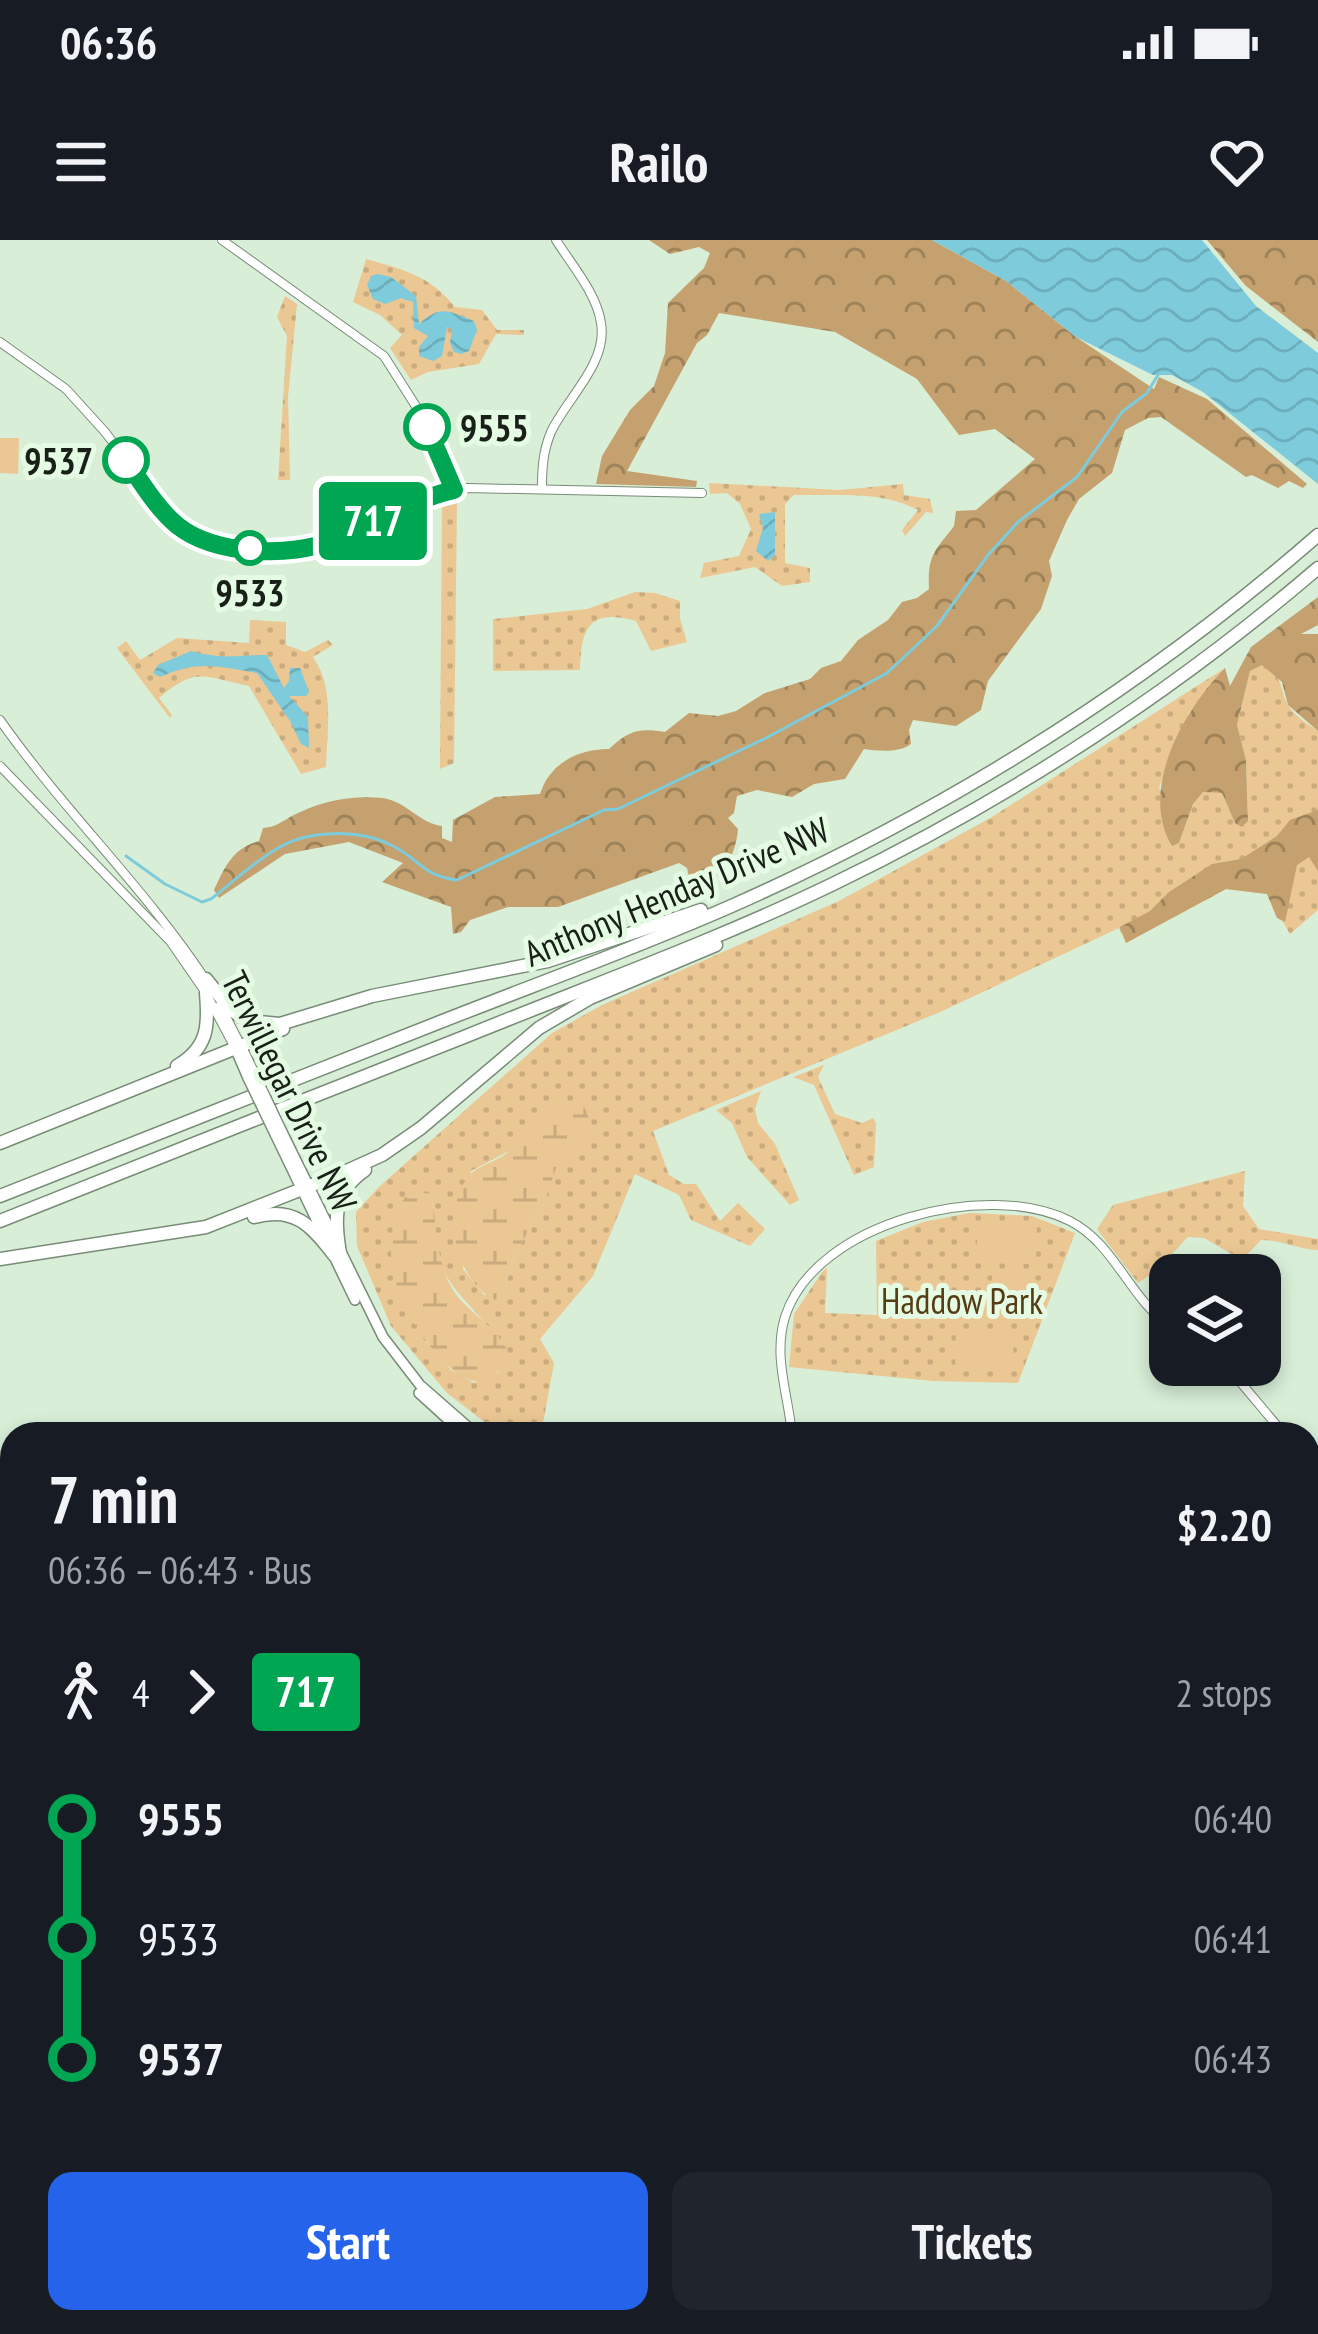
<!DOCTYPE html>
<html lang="en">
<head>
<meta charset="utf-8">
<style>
  :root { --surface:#171b24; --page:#20242c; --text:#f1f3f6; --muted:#9ea1a6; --accent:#2563eb }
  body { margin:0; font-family:"PT Sans Narrow",sans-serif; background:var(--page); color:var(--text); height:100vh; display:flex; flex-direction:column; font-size:45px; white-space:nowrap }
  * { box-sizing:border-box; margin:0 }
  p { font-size:39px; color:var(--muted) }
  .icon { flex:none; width:66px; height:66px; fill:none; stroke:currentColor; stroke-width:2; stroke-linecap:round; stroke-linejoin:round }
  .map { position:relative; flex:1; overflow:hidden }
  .sheet { position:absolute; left:0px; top:1182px; width:1320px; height:912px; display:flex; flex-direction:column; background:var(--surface); border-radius:36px 36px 0 0; box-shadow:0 6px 18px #0003 }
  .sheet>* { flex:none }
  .badge { padding:0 24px; border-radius:9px; font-size:42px; line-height:78px }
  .tools { position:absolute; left:1149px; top:1014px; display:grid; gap:24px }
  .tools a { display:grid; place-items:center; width:132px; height:132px; border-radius:24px; background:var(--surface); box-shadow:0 6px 18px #0003; font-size:60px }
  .map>.badge { position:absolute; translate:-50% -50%; box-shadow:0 0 0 6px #fff }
  .legs { display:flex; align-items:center; gap:18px; height:132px; padding:0 48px; font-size:39px }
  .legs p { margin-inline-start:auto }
  .summary { display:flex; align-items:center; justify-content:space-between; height:204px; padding:0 48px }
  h1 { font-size:66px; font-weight:700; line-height:90px }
  .button { display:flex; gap:24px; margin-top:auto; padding:24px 48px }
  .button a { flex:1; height:138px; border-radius:24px; background:var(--accent); color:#fff; font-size:48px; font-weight:700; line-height:138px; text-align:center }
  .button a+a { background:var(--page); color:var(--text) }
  ul { padding:0 48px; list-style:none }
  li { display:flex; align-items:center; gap:42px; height:120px; font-size:45px }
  li i { display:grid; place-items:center; width:18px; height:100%; margin:0 15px; background:currentColor }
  li i::after { content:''; width:30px; height:30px; margin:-15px; border:9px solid; border-radius:50%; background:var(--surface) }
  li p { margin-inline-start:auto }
  li:first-child i { background:linear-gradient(#0000 50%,currentColor 0) }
  li:last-child i { background:linear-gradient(currentColor 50%,#0000 0) }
  .status { display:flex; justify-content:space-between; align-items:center; height:84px; padding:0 60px; background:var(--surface); direction:ltr }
  .status svg { height:33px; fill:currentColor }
  header { display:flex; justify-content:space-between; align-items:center; height:156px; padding:0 48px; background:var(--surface); font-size:54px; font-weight:700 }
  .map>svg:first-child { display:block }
</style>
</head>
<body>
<div class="status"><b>06:36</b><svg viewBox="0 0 49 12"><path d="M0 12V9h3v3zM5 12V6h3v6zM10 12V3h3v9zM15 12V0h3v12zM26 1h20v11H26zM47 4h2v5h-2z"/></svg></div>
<header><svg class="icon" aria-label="menu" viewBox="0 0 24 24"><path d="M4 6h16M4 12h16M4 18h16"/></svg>Railo<svg class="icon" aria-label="heart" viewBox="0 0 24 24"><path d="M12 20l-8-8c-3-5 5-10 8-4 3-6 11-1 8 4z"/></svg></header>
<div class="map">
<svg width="1318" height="2094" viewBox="0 0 1318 2094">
  <defs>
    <pattern id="grass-dots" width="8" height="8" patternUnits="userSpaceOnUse" patternTransform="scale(3)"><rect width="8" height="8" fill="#ebc793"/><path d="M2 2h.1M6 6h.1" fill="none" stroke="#c9ab7e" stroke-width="1.8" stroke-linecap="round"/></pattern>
    <pattern id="forest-crowns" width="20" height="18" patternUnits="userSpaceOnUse" patternTransform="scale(3)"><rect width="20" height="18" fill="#c4a16e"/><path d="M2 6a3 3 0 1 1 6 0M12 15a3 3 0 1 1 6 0" fill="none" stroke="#9e8359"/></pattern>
    <pattern id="wetland-marsh" width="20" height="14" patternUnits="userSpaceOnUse" patternTransform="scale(3)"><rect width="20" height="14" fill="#ebc793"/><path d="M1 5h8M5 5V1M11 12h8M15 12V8" fill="none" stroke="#c9ab7e"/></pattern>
    <pattern id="water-waves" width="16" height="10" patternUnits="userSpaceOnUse" patternTransform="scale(3)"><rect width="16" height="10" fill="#7ecbdb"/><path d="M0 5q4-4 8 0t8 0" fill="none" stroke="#6caebb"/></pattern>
  </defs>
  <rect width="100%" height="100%" fill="#d8eed7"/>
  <g fill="url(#grass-dots)" fill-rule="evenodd">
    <path d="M366,19C402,29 431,36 455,67L482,70L497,90H524V95L496,94L479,124L428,132L411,140L390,108L402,95L380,75L353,62Z"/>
    <path d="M285,56L297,64L288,157L290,240H278L287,96L277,77Z"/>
    <path d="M709,243L840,250L903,244L904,255L930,259L933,273L926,272L905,296L902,290L918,270C882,250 835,256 794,255L785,264V323L810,328V342L782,346L755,327L700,338L704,323L739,316L751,289L740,264L727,253L710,254Z"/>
    <path d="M457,259L454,523L440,529L442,262Z"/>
    <path d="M635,352L655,353L680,361V379L687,402L651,411L636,381C589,368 581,388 580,430L493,431V379L587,369Z"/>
    <path d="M250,380L286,382V405L305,412L328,400L333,405L313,417C335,448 327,490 326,527L301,534L249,446C203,437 197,426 159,458L172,475L170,478L117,408L126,401L140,420L177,398L249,403Z"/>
    <path d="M1262,425C1283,434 1279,447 1288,465C1293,475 1309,485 1318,491V670L1290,694L1267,654L1226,649L1126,703L1119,688L940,772L653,891L669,935L684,944H696L720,981L738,963L765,989L750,1006L691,980L679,955L635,934L593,1036L540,1099L554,1123L541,1194H500L447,1153L391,1086L357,1006L356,972L380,946L552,793L602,765L839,661L992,577L1225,428L1189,473L1159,547L1179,603L1193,564L1203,552L1222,553L1235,583L1248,573L1246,520L1237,485L1250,431ZM511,910L568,911L555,928L544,964L514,1016L503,1055H484L463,1029L471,931ZM422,953L432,955C435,975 434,1000 440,1021C453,1065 514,1089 498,1133L474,1143L451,1130L426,1102Z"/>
    <path d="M824,825L818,837L835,874L862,883L873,878L876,883L874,927L854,935L814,845L793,837Z"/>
    <path d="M761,851L755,869L758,883L775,904L799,960L790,965L747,917L732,883L716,870Z"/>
    <path d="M1245,931L1243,966L1259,989L1318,999V1010C1297,1009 1282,1000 1261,1000L1242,1020L1204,998L1188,997L1157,1030L1138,1043L1097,989L1113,965Z"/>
    <path d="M970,973L1032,976L1075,993L1018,1143L933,1141L789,1127L794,1074L822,1032L827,1028L825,1073L877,1075L876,1001L923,982Z"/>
    <path d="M1308,1418L1318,1420V1701L1308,1716Z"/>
    <path d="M0,1749C15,1789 15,1867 0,1908Z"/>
    <path d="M1308,1815H1315L1318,1909L1308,1902Z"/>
    <path d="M587,2082H756L750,2094H595Z"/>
  </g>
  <g fill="url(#forest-crowns)">
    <path d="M649,0H932L1006,41L1076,97L1154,149L1159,137L1207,159L1307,244L1303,248L1289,241L1278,248L1252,235L1246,237L1161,177L1148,178L1125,190L1112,233L1079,259L1067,280L1049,321L1052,336L1041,369L988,441L981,470L956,486L913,480L909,490L911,504C899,513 878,511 864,509L845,539L814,544L792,557L757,550L737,556L734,573L728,578L738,589C736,614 723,641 696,649L691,646L687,628L679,623L558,667H508L470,680L461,692L453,694L451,667L382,642L403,623L349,602L285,614L219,658L214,650C225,626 233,608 259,601L263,588C275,587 280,583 290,577C318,562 350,555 382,558C407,561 418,583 442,586V598L452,602L453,580L495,557L540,554C550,523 578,509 609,509C629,490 639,488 665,492L689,473L718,476L736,471L765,453L810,439L821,428L841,421L858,400L888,380L902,362L917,358L929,349C927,314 936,310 954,286L956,271L976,270L1035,219L995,189L959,195L917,139L835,92L719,73L707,95L697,103L627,231L697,241L696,247L596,244L602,216L630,170L654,146L665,113L668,63L704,28L710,13L699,7L670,14Z"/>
    <path d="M1207,0H1318V102L1246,46Z"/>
    <path d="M1318,357V385L1301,394H1318V491L1288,465L1282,442L1262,425L1250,431L1237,485L1246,520L1248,581L1242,587L1235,583L1222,553L1203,552L1193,564L1179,603L1172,606C1138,549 1184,470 1225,428L1230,446L1251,407Z"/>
    <path d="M1318,570V631L1309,617L1297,625L1285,682L1277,678L1267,654L1226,649L1126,703L1120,687L1150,671L1169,652L1212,624L1241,619L1277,596L1290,580Z"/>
  </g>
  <g fill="url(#wetland-marsh)">
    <path d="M571,861L584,867L590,880L587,893L556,928L544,964L514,1016L503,1055L494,1060C455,1038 441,973 468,937C477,925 495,923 507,913C530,893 540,868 571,861Z"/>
    <path d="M422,953L432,954C436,986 436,1025 455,1053C472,1076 501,1089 510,1117L489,1142C469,1144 455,1134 441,1119C402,1077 372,1011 405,957Z"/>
  </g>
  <g fill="#ebc793">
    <path d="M0,198H19L18,234L0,233Z"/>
    <path d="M977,985H1037L1036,1024L977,1023Z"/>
    <path d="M992,1033L1026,1034L1025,1083L992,1082Z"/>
    <path d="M956,1090L1014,1092L1013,1128L955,1127Z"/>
  </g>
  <g fill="url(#water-waves)">
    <path d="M932,0H1202L1256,66L1318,113V244L1203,152L1172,135H1153L1076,97L1006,41Z"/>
    <path d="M378,34L391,37L416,56L419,84C440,65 447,70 474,81L477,90L469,111L461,114L454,112L450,103L452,89L447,87L442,116L433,121L419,116V107L428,96L414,88L413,62L401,58L385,64L373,59L367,45L371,36Z"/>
    <path d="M775,272V315L768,321L756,311L763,288L759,274Z"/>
    <path d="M191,411C223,420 237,415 267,415L284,448L289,441L290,428H300L309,452L306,456H289L308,477L309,508L301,504L290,481L257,433C216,426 198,420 160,437L153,433L158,425Z"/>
    <path d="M0,2067L12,2070V2082H35L32,2094H0Z"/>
  </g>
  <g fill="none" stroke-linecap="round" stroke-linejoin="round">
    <path stroke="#7ecbdb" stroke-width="3" d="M126,616L165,644L202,662L211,659C233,642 256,620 280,607C310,589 361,590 391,605C419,618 422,636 457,640L604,570L618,569L766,498L887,433L937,386L988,315L1018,282L1077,237L1122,172L1147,153L1158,135"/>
    <g stroke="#788c77" stroke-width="10">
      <g id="secondary">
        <path d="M222,0L384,116L419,171L454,250"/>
        <path d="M0,102L66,149L105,192L176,285L194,295L227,305L282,309L315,306L412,262L467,248L702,253"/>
        <path d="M542,248C542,228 543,211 551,192C567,158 608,123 601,83C597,54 571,24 556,0"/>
        <path d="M0,480C64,571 146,649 207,742"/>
        <path d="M0,526L170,701L206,753L235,808"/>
        <path d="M220,765L241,806"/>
        <path d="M1226,1125L1284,1194"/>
        <path d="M792,1194C788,1154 773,1116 785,1077C815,982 988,939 1070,981C1115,1004 1129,1058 1170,1086"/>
        <path d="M1308,1223L1318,1215"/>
        <path d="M0,1294H12"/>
        <path d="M1308,1507L1318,1509"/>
        <path d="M1308,1704L1318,1690"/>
        <path d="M0,1739L12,1775"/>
        <path d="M1308,1909L1318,1915"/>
        <path d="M0,1915L9,1893L12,1860"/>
        <path d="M949,2082L950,2094"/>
        <path d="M276,2094V2082"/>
        <path d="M793,2094L800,2082"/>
        <path d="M941,2094V2082"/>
        <path d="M1057,2094L1058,2082"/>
      </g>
    </g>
    <g stroke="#788c77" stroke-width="12">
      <g id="primary">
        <path d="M241,806L255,835"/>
        <path d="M235,808L248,838"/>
        <path d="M282,892L383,1097L420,1145L476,1194"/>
        <path d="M275,894L355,1060"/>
        <path d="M419,1153L464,1194"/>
        <path d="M1308,1346L1318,1350"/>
        <path d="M1308,1404L1318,1406"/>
      </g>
    </g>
    <g stroke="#788c77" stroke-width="15">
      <g id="highway">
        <path d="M206,739L230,769L247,781L280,784L372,756L548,721L701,670"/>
        <path d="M177,826C208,808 209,786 206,753"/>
        <path d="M0,903L283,789"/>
        <path d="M0,956C147,898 293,840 440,782C539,743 639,707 736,664C947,570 1144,447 1318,295"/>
        <path d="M254,977C294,966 311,985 334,1015"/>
        <path d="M0,981C155,919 309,858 464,797C587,747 713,702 833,644C1007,560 1171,454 1318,328"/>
        <path d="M340,1013C334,978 333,952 365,930"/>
        <path d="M0,1019L206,987L340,934L382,915L421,888L539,788L590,758L716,705"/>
      </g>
    </g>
    <use href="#secondary" stroke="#fff" stroke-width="8"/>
    <use href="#primary" stroke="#fff" stroke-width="9"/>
    <use href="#highway" stroke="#fff" stroke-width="12"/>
    <g stroke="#788c77" stroke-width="12" stroke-linecap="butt">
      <g id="primary-bridge">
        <path d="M255,835L282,892"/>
        <path d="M248,838L275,894"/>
      </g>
    </g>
    <use href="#primary-bridge" stroke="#fff" stroke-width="9"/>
  </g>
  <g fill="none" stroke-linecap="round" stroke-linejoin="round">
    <g stroke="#fff" stroke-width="27">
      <path id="line-1" d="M126,220C141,242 157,269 178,286C215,315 291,318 333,300C374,284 410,260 454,250L427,187"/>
    </g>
    <use href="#line-1" stroke="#00a651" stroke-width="18"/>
  </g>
  <g fill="#fff" stroke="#00a651" stroke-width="6">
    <circle cx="427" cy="187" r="21"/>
    <circle cx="126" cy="220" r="21"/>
    <circle cx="250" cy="308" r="15"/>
  </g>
  <g text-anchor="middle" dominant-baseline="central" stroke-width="10" stroke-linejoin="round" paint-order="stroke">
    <g font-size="36" font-weight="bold" fill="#182018" stroke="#e5fbe4" text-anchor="start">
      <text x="460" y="187">9555</text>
      <text x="93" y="220" text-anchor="end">9537</text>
      <text x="250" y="352" text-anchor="middle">9533</text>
    </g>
    <g font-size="36" fill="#182018" stroke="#e5fbe4">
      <text transform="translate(676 651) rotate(-23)">Anthony Henday Drive NW</text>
      <text transform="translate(290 851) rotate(64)">Terwillegar Drive NW</text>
    </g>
    <g font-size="36" fill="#553c13" stroke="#e5fbe4">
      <text x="962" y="1060">Haddow Park</text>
    </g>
  </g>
</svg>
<div class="tools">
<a><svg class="icon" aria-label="layers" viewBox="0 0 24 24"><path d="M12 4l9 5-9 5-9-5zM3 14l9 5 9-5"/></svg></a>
</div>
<b class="badge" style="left:373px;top:281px;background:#00a651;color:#fff">717</b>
<section class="sheet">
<div class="summary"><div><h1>7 min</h1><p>06:36 – 06:43 · Bus</p></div><b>$2.20</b></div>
<div class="legs"><svg class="icon" aria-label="walk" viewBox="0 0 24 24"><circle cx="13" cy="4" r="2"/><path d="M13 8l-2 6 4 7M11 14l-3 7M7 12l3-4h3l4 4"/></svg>4<svg class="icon" aria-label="forward" viewBox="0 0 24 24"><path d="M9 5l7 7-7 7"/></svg><b class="badge" style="background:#00a651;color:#fff">717</b><p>2 stops</p></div>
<ul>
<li><i style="color:#00a651"></i><b>9555</b><p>06:40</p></li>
<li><i style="color:#00a651"></i><span>9533</span><p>06:41</p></li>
<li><i style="color:#00a651"></i><b>9537</b><p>06:43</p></li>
</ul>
<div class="button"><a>Start</a><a>Tickets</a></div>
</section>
</div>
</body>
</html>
